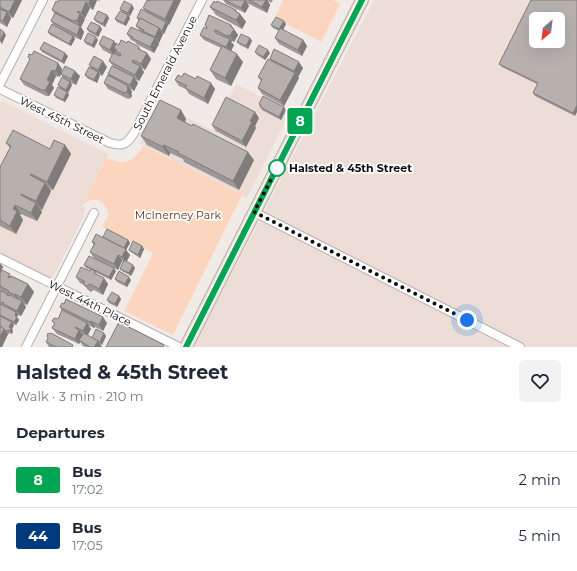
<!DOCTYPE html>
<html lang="en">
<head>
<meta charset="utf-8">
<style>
  :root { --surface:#fff; --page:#f2f2f3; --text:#1f2937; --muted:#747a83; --line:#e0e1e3 }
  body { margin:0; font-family:Montserrat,sans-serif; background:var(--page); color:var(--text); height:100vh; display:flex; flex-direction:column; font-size:15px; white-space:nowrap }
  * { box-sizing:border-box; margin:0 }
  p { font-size:13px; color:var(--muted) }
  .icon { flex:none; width:22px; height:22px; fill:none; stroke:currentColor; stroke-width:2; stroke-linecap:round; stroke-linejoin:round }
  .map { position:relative; height:347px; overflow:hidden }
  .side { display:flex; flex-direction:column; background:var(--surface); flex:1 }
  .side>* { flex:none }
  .badge { padding:0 8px; border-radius:3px; font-size:14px; line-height:26px }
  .needle { width:26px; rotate:208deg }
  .buttons { position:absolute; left:529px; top:12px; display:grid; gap:8px }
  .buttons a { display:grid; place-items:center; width:36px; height:36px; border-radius:6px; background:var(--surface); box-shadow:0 4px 16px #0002; font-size:20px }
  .you { position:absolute; width:20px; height:20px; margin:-10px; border:3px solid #fff; border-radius:50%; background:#1a73e8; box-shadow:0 0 0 6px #1a73e833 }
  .map>.badge { position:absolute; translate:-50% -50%; box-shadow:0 0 0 2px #fff }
  h2 { padding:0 16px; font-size:15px; line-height:36px }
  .round { display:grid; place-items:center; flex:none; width:42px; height:42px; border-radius:6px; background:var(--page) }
  .overview { display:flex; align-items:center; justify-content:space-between; height:68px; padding:0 16px }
  h1 { font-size:19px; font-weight:700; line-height:30px }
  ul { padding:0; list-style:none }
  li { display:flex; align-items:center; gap:12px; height:56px; padding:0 16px; border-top:1px solid var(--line) }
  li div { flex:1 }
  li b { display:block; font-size:15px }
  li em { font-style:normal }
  li .badge { min-width:44px; font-weight:700; text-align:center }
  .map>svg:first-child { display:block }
</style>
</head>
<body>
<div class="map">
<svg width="577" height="347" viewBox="0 0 577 347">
  <rect width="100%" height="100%" fill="#f1ebe7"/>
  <g fill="#ecded7" fill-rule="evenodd">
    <path d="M374,0H577V347H194ZM536,19H558V41H536Z"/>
    <path d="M236,84L290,112L247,198L140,144L160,104L212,130Z"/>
    <path d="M2,101L108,154L82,205L86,207L84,211L83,218L52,279L0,253V105Z"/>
  </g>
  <g fill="#fcd5bf">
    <path d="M283,0H333L340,4L321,42L275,18Z"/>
    <path d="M143,146L242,195L173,335L124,311L153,253L102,227C104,223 107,219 108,215C108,212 107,209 105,206C99,197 90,199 82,205L106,158C125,165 133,163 143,146Z"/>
  </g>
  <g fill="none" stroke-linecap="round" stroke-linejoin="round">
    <g stroke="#b6b0ad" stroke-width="10">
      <g id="minor">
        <path d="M0,84L43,0"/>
        <path d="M0,89L110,143C123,147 127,144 134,133L202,0"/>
        <path d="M254,212L520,347"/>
        <path d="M0,258L179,347"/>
        <path d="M26,347L94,213"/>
      </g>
    </g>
    <g stroke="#b6b0ad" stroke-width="14">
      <path id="secondary" d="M186,347L362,0"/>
    </g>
    <use href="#minor" stroke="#fff" stroke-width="8"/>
    <use href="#secondary" stroke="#f5dbcc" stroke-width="12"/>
  </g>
  <g fill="#9d9896">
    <path d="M0,0H22L13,18L9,16L11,18L7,27L0,23Z"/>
    <path d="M59,0H100L99,1L97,0L93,10L90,8L85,18H83L85,19L81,27L84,32L81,40L74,37L75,39L71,46L50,35L48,32L54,25L51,21L55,14L52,10L58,2Z"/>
    <path d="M150,0H181L169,25L168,24V25L164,34L163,33V34L159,43L158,42L159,44L154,53L136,44L135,42L131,40L127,34L140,31L136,26L139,20L137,18L146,12L143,8Z"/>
    <path d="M223,0H273L271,3L268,1L270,5L267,13L247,3L249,6L245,13L226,4Z"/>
    <path d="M531,0L575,116L535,96L533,93L537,84L502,67L499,64Z"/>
    <path d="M210,7L240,14L246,22L242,29L216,15Z"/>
    <path d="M134,8L130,16L129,15L130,18L126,26L117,22L115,19L122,12L120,9Z"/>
    <path d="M107,15L109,18L105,27L96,22L94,19Z"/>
    <path d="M286,24L283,30L303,40L307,46L302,56L279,44L275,38L279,31L273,28L271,25Z"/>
    <path d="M205,25H231L238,35L234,42L232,41L231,42L234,45L231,51L243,62L231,86L216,79L210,70L221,48L204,40L200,35L207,28Z"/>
    <path d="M87,29H102L98,37L89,32Z"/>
    <path d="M250,38L252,41L248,49L240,45L237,42Z"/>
    <path d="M98,40L94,48L86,44L84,41Z"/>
    <path d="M114,41L116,44L119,45L127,43L139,47L141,50L147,53L151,59L145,70L141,68L144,72L139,81L135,79L138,83L134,91L131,89L132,92L131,94L132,95L131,98L128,99L108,89L104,83L109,76L108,74L113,66L109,61L112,55L103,50L99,44Z"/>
    <path d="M40,49L68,56L64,64L42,52Z"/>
    <path d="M255,52L270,53L265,60L257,55Z"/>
    <path d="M32,55L58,63L62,69L60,77L58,76V77L56,76L52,85L54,88L49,96H46L24,85L20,79L30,60L28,57Z"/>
    <path d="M270,59L303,68L298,77L297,76L299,78L284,106L262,94L258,88L261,81L258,77L271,61Z"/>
    <path d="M89,65L107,67L102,76L100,74V75L97,83L87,78L85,75L92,69Z"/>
    <path d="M61,74L80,76L76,85L71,83L72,85L68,93L69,95L65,102L56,98L54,95L60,88L58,85L64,79Z"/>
    <path d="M182,77L215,89L208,104L189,94L186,89L179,86L175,80Z"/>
    <path d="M259,104L286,110L281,120L262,110Z"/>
    <path d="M181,110L186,119L185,122L254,160L239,190L184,162L183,159L170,153L169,156L147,145L141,136Z"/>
    <path d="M255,112L259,118L255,126L256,128L246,147L216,131L212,125Z"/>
    <path d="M6,143L50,149L65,145L71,154L53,190L49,189L51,191L42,210L40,209L42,212L37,221L21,214L20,215L23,220L16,234L0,226V167L10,148Z"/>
    <path d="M103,237L128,240L130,243L126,250L130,255L126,262L135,268L131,276L122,271L120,269L123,261H122L118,270L94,258L90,252L94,245L92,242Z"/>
    <path d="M142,246L144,249L140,258L131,252L129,250Z"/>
    <path d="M0,263L3,267L0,273L12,276L28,284L34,292L27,305L24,304L26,307L21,316L18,315L17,317L19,320L16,325L12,323L14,325L12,329L13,331L12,334L10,333L9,334H8L2,347H0Z"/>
    <path d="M84,265L116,271L111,280L95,272L97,274L108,284L103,295L94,290L91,292L88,290L84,285L80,283L76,277L90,271L91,270L86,268Z"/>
    <path d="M115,279L131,280L127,287L117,282Z"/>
    <path d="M119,296L121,299L117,307L109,303L107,300Z"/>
    <path d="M60,307L107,323L103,331L95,327L94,328L88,325L91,329L87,335L92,338L106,336L102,345L99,343L102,347H85L83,346L80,342L79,344L57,334L52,328L55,324L52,321L58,319L62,311Z"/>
    <path d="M46,342L75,347H49Z"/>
  </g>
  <g fill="#807c7a">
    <path d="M15,0H22L13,18L9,12Z"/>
    <path d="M90,0H97L93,10L89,4Z"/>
    <path d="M174,0H181L169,25L165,19Z"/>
    <path d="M245,0L249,6L245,13L241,8Z"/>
    <path d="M266,0H267L270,5L267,13L262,7Z"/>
    <path d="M86,2L90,8L85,18L81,13Z"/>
    <path d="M132,5L134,8L130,16L128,13Z"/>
    <path d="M236,10L239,15L240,14L246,22L242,29L236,20L235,11Z"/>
    <path d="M78,11L80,14L85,19L81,27L84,32L81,40L77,35L80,27L77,21Z"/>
    <path d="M7,12L11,18L7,27L3,21Z"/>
    <path d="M107,15L109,18L105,27L103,24Z"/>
    <path d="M128,15L130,18L126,26L124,23Z"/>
    <path d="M284,21L286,24L282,32L279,29Z"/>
    <path d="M166,22L168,25L164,34L162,31Z"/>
    <path d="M231,25L238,35L234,42L230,36V26Z"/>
    <path d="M100,26L102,29L98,37L96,34Z"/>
    <path d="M159,28L163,34L159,43L155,37Z"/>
    <path d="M4,32L6,35L2,44L0,41Z"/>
    <path d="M228,35L232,41L231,42L234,45L230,53L226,47L230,39L227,36Z"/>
    <path d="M73,36L75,39L71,46L69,44Z"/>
    <path d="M96,37L98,40L94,48L92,45Z"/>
    <path d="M155,38L159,44L154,53L150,47Z"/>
    <path d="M250,38L252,41L248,49L246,46Z"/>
    <path d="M303,40L307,46L302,56L298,50Z"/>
    <path d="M114,41L118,47L114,48L116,51L114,56L110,50Z"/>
    <path d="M268,50L270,53L265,60L263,57Z"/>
    <path d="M65,53L68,56L64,64L62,61Z"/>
    <path d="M147,53L151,59L145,70L141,64Z"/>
    <path d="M237,54L243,62L231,86L225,78Z"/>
    <path d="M103,61L107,67L102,76L98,70Z"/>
    <path d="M299,62L303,68L298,77L294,71Z"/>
    <path d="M58,63L62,69L60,77L56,71Z"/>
    <path d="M140,66L144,72L139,81L135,75Z"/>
    <path d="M52,70L56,76L52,85L54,88L49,96L45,90L47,80Z"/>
    <path d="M54,70L58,76V77L54,71Z"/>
    <path d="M75,71L80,76L76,85L71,79Z"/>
    <path d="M98,72L100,75L97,83L94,80Z"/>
    <path d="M295,73L299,78L284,106L280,100Z"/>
    <path d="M134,77L138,83L134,91L130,85Z"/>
    <path d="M70,82L72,85L68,93L66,90Z"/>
    <path d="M211,83L215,89L208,104L204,98Z"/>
    <path d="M128,86L132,92L131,94L132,95L131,98L127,92Z"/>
    <path d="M67,92L69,95L65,102L63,100Z"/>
    <path d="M577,105V112L575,116L573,113Z"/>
    <path d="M284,107L286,110L281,120L279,117Z"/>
    <path d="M181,110L186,119L183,127L177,118Z"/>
    <path d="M255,112L259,118L255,126L256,128L246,147L242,141L250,121Z"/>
    <path d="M65,145L71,154L53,190L47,182Z"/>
    <path d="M164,145L170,153L169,156L163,147Z"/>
    <path d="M248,152L254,160L239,190L233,181Z"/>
    <path d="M45,183L51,191L42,210L36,201Z"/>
    <path d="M36,203L42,212L37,221L31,213Z"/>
    <path d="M15,205L21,214L20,215L23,220L16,234L10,226L13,209Z"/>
    <path d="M128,240L130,243L126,250L130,255L126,263L122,257L123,248Z"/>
    <path d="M142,246L144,249L140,258L138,255Z"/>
    <path d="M118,255L122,261L118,270L114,264Z"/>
    <path d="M0,263L3,267L0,273Z"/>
    <path d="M133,265L135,268L131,276L129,273Z"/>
    <path d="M114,268L116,271L111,280L109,277Z"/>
    <path d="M129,277L131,280L127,287L125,284Z"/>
    <path d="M104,278L108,284L103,295L99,289Z"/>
    <path d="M28,284L34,292L27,305L21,297Z"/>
    <path d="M15,294L21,302L20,304L15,295Z"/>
    <path d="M119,296L121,299L117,307L115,304Z"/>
    <path d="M22,301L26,307L21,316L17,311Z"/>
    <path d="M16,312L18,315L17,317L19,320L16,325L14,322L15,316Z"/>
    <path d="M103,317L107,323L103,331L99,325Z"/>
    <path d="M91,321L95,327L94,328L90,322Z"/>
    <path d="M12,322L14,325L12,329L13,331L12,334L10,331L9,327Z"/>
    <path d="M87,323L91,329L87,337L83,331Z"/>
    <path d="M76,327L78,331L79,330L83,336L79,340L80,342L79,344L75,339Z"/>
    <path d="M4,329L8,334L2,347H0V337Z"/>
    <path d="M104,333L106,336L102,345L100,342Z"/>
    <path d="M98,341L102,347H94Z"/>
  </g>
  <g fill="#b7b1ae" stroke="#807c7a" fill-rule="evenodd">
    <path d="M0,0H15L9,12L0,7Z"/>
    <path d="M59,0H90L89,4L86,2L81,13L78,11L77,12L80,14L77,21L74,20L73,21L52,10L56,1L58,2Z"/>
    <path d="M147,0L150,1V0H174L165,19L143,8Z"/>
    <path d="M225,0H245L241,8Z"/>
    <path d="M249,0H266L262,7Z"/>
    <path d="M531,0H577V105L573,113L533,93L538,83L499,64ZM536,19H558V41H536Z"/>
    <path d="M124,1L132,5L128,13L120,9Z"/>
    <path d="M214,1L216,3L217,1L236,10L235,11L240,14L236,20L210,7Z"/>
    <path d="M0,9L7,12L3,21L0,20Z"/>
    <path d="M141,9L166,22L162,31L159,28L140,18L139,20V19L137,18Z"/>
    <path d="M98,11L107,15L103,24L94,19Z"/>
    <path d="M120,11L128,15L124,23L115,19Z"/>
    <path d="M55,13L80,26L77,35L51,21Z"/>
    <path d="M209,15L231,25L230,26L234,29L230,36L228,35L227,36L216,30L214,31L217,34H218L230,39L226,47L200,35L204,27L207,29L206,25H205Z"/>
    <path d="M276,17L284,21L279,29L271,25Z"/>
    <path d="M140,18L159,28L155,37L143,31L144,30L136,26Z"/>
    <path d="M91,22L100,26L96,34L87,29Z"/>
    <path d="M52,24L73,36L69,44L48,32Z"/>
    <path d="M131,27L155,38L150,47L132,38L133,37L127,34Z"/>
    <path d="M280,28L303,40L298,50L275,38Z"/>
    <path d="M0,29L4,32L0,41Z"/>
    <path d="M88,33L96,37L92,45L84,41Z"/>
    <path d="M241,34L250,38L246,46L237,42Z"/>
    <path d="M103,36L114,41L110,50L99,44Z"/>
    <path d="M121,40L127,43L128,41L139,47L138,49L147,53L141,64L133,60L132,62L140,66L135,75L109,61L113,53L120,56L121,54L116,51L117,50L114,48L116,43L119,45Z"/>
    <path d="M44,42L65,53L62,61L40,49Z"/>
    <path d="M259,45L268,50L263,57L255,52Z"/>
    <path d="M222,46L237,54L225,78L210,70Z"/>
    <path d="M274,49L299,62L294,71L270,59Z"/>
    <path d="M34,51L58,63L56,71L54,70V71L52,70L47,80L50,82L45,90H42L20,79L30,59L28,57L29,54L32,55Z"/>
    <path d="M94,56L103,61L98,70L89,65Z"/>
    <path d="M268,59L295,73L280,100L258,88L262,79L258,77Z"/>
    <path d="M65,66L75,71L71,79L61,74Z"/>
    <path d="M112,66L134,77L130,85L108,74Z"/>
    <path d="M89,67L98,72L94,80L85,75Z"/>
    <path d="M184,73L196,79L197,76L211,83L204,98L185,88L187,86L175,80L178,75L182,77Z"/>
    <path d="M108,75L128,86L127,88L128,89L127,92L124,93L104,83Z"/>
    <path d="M62,77L70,82L66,90L58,85Z"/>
    <path d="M58,87L67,92L63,100L54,95Z"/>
    <path d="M263,96L284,107L279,117L260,107L261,105L259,104Z"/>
    <path d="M226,97L255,112L250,121L252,122L242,141L212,125Z"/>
    <path d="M160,100L181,110L177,118L192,126L193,124L248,152L233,181L178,153L179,152L164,145L163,147L141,136Z"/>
    <path d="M13,130L50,149L54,140L65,145L47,182L31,174L30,175L45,183L36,201L21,194V195L36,203L31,213L15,205L13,209L17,211L10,226L0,220V167L11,146L6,143Z"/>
    <path d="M107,229L128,240L124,248L103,237Z"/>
    <path d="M96,234L126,249L122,257L118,255L114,264L90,252L95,243L92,242Z"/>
    <path d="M133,241L142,246L138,255L129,250Z"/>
    <path d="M89,256L114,268L109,277L84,265Z"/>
    <path d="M124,260L133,265L129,273L120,269Z"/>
    <path d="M81,267L90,271L91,269L95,271L94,273L104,278L99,289L90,284L87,286L84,285V281L76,277Z"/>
    <path d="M2,270L10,274L8,277L10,278L11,276L28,284L21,297L15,294V295L8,292L9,291L0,286V272V273Z"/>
    <path d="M119,271L129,277L125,284L115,279Z"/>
    <path d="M2,291L6,293L8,296L10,295L22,301L17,311L4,304L3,302L1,303L0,302V292Z"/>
    <path d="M112,292L119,296L115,304L107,300Z"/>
    <path d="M66,299L103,317L99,325L91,321L90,322L60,307L62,303L64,304Z"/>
    <path d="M0,304L16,312L15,316L17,317L14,322L0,315Z"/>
    <path d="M62,310L87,323L83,331L76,327L75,328L79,330L75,339L52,328L55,323L52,321L54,318L58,319Z"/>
    <path d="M0,316L12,322L9,327L11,328L10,331L8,330L7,331H6L4,329L0,326Z"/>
    <path d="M119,322L164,345L163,347H106Z"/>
    <path d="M0,326L4,329L0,337Z"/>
    <path d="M96,329L104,333L100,342L92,338Z"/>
    <path d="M48,333L50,334L51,333L73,345L72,347H56L46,342L48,338L47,336Z"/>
    <path d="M84,333L98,341L94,347H90L79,340Z"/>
  </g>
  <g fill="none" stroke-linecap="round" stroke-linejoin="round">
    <g stroke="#fff" stroke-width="9">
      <path id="line" d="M186,347L362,0"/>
    </g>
    <use href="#line" stroke="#00a651" stroke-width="6"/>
    <path stroke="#0e0c0b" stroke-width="4" stroke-dasharray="0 7.2" d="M277,168L254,212L467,320"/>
  </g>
  <circle fill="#fff" stroke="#00a651" stroke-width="2" cx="277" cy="168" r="8"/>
  <g text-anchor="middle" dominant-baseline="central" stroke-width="3.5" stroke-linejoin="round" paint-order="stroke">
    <g font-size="11" fill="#0e0c0b" stroke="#fff">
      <text transform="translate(165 73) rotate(-63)">South Emerald Avenue</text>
      <text transform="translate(62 120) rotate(26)">West 45th Street</text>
      <text transform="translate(90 303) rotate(26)">West 44th Place</text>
    </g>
    <g font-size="11" font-weight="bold" fill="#0e0c0b" stroke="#fff" text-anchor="start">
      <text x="289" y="168">Halsted &amp; 45th Street</text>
    </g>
    <g font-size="11" fill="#633212" stroke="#fff">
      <text x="178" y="215">McInerney Park</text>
    </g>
  </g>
</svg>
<div class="buttons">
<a><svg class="needle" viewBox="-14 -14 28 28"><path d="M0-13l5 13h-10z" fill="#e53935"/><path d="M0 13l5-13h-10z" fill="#747a83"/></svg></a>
</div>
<div class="you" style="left:467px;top:320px"></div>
<b class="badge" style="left:300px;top:121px;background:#00a651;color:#fff">8</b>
</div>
<section class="side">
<div class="overview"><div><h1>Halsted &amp; 45th Street</h1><p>Walk · 3 min · 210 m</p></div><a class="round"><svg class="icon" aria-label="heart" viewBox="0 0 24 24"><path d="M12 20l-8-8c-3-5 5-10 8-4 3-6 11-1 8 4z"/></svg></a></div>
<h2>Departures</h2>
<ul>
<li><span class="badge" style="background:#00a651;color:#fff">8</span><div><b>Bus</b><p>17:02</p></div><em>2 min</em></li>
<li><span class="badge" style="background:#003b80;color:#fff">44</span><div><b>Bus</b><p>17:05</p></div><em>5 min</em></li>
</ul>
</section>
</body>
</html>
